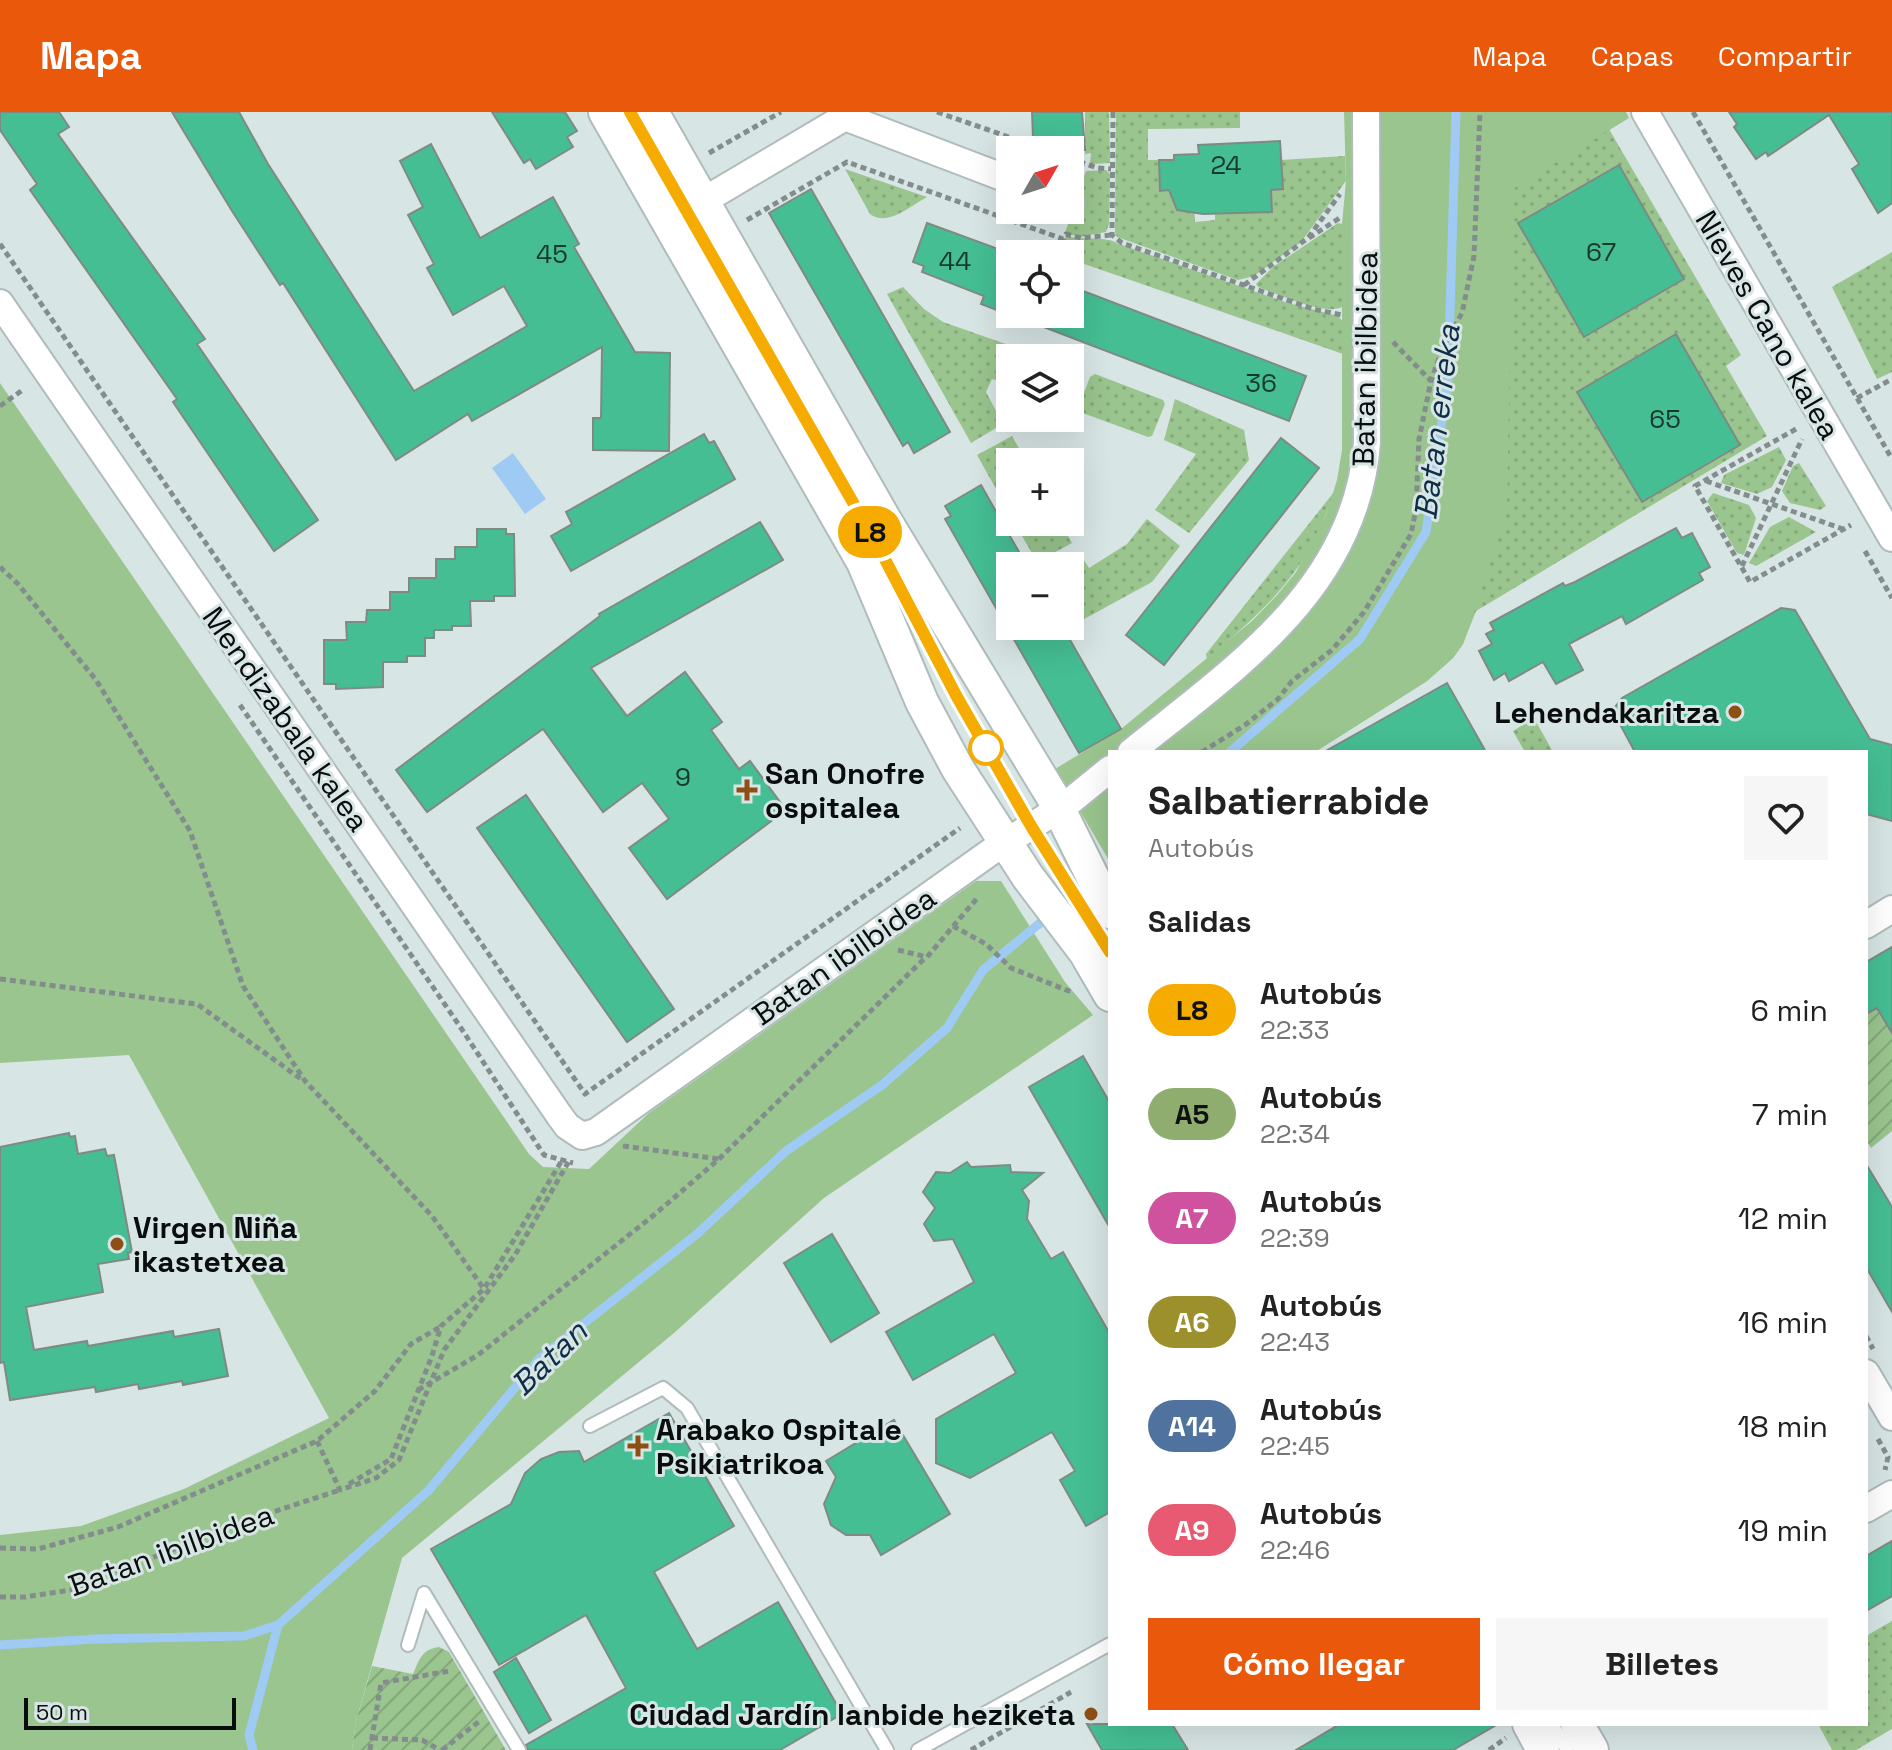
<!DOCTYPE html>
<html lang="es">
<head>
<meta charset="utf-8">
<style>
  :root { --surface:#fff; --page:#f6f6f6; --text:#222; --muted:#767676; --accent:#ea580c }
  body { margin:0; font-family:"Space Grotesk",sans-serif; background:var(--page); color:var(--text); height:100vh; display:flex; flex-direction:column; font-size:30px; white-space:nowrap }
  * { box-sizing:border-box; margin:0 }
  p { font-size:26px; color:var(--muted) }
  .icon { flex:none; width:44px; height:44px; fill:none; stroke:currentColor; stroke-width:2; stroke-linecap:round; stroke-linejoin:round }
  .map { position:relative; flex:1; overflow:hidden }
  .panel { position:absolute; left:1108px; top:638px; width:760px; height:976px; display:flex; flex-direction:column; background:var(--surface); border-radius:0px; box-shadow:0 8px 32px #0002 }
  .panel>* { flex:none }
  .badge { padding:0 16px; border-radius:26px; font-size:28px; line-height:52px }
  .needle { width:52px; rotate:51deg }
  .tools { position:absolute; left:996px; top:24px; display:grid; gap:16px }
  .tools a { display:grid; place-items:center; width:88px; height:88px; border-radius:0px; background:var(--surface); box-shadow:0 8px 32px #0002; font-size:40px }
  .scale { position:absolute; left:24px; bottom:20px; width:212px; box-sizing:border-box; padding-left:8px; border:4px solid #090d0d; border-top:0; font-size:22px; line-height:28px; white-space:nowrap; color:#090d0d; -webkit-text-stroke:6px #d8e5e5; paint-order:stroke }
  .map>.badge { position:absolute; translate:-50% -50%; box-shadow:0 0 0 4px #fff }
  h2 { padding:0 40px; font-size:30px; line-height:72px }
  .round { display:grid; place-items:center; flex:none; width:84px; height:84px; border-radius:0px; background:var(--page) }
  .summary { display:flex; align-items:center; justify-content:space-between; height:136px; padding:0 40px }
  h1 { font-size:38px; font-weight:700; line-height:60px }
  .button { display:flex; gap:16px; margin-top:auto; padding:16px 40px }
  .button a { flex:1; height:92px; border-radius:0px; background:var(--accent); color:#fff; font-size:32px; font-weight:700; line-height:92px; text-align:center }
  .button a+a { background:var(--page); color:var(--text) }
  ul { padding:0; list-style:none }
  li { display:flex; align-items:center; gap:24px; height:104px; padding:0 40px }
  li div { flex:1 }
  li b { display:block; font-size:30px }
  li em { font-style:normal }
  li .badge { min-width:88px; font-weight:700; text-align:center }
  header { display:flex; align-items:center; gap:48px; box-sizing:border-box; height:112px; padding:0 40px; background:var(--accent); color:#fff }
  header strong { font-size:38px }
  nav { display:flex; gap:44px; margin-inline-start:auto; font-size:28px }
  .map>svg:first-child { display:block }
</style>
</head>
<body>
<header>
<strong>Mapa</strong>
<nav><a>Mapa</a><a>Capas</a><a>Compartir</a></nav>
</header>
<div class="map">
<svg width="1892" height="1638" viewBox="0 0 1892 1638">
  <defs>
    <pattern id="grass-dots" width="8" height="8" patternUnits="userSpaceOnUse" patternTransform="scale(2)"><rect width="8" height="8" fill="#9ac58e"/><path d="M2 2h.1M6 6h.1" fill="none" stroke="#83a879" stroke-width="1.8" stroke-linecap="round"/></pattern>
    <pattern id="garden-furrows" width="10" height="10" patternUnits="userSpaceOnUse" patternTransform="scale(2)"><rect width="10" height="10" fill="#9ac58e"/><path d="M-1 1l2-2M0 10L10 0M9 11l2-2" fill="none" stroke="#83a879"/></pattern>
  </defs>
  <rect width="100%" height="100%" fill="#d8e5e5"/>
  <g fill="url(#grass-dots)">
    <path d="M1085,0H1109L1110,51L1090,52L1091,41L1085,42Z"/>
    <path d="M1116,0H1240V16L1148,17V48H1159L1160,79L1176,78L1175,94L1180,99L1186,98L1194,91L1195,110L1215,108V102L1242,101V93L1270,97L1271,78L1281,48L1345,44L1346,69L1301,130L1254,164L1238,168L1117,125L1115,120Z"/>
    <path d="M1599,0L1741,243L1726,254L1767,324L1476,499L1463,532L1453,546L1427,569L1315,640H1164L1353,456L1398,135Z"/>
    <path d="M845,57L927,85C910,94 888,115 870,102Z"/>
    <path d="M1106,58L1110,62L1109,112L1106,120L1080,125L1065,121L1086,59Z"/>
    <path d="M1338,111L1342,112V195C1324,204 1278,182 1258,175L1256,172L1273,155Z"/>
    <path d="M1066,124C1084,129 1104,123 1119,132L1288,191L1338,204L1343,210V242L1070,147V142H1057Z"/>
    <path d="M1892,140V260L1877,267L1832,175Z"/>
    <path d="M903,175L924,197L943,210L1046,246H1010V273L992,267L986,280L1003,312L971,331L887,182Z"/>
    <path d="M1095,262L1163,288L1165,292L1152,324L1148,325L1080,300L1078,296L1090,265Z"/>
    <path d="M1175,287L1244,318L1249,348L1189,421L1155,398L1196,342L1164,328Z"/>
    <path d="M1012,324L1027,350H1010V402L977,343Z"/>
    <path d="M1779,335L1786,348L1772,375L1757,382L1721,371L1724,363Z"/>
    <path d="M1799,351L1826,394L1820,398L1790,391L1782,379L1793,354Z"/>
    <path d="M1334,380C1309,458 1268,495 1207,547L1206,542Z"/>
    <path d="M1713,381L1749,393L1756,406L1744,443L1737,441L1707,389Z"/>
    <path d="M1789,405L1816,420L1756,454L1749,451L1770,415Z"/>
    <path d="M1147,407L1180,434L1152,470L1075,512L1070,503V454H1062L1080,442L1089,456L1127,432Z"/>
    <path d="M1014,410H1060L1072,431L1037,450Z"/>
    <path d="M1534,606L1553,640H1525L1513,619Z"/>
    <path d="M1892,1509V1617L1856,1638H1832L1818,1612H1866V1524Z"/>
  </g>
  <g fill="#9ac58e">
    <path d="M1344,0H1626L1629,6L1513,77L1507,398L1463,532L1453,546L1427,569L1315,640H1110V750L1055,657L1121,617L1252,509L1278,482L1296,460L1326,403L1337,368L1342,338V112L1346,69Z"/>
    <path d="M0,271L529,1042L543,1055L589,1057L649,1001L976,769H1001L1065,870L1093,903L824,1086L674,1221L402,1446L356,1609L352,1638H0V1423L81,1414L184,1377L329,1306L129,943L0,951Z"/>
  </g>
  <g fill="url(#garden-furrows)">
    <path d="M1877,896L1892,921V1019L1871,1036L1866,1028V902Z"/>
    <path d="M439,1535L449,1540L506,1638H352L356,1609L372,1554L413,1562C419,1548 422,1537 439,1535Z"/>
  </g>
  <path fill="#9fcaf4" d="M513,341L546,387L525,402L492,356Z"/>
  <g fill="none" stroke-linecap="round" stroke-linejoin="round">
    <g stroke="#9fcaf4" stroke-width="9">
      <path d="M1230,640L1360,527L1426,420L1448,267L1456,0"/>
      <path d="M0,1533L96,1527L244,1524L278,1513L429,1378L539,1247L697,1122L786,1039L882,973L947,916L983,858L1040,811"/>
      <path d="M253,1638L249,1623L278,1513"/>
    </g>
  </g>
  <g fill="#45be94" stroke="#808a85" stroke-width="2">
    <path d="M0,0H59L69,15L58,22L205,227L197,232L318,408L274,439L173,290L177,287L30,78L37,72L0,18Z"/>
    <path d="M172,0H239L268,52L414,279L527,214L504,174L453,203L427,156L434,152L408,103L423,95L400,49L431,32L480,126L553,85L579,132L574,135L635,240L670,241L669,339L593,338V306H601L602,235L472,309L468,302L396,348L283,171L280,173L232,99Z"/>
    <path d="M492,0H565L577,19L567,25L573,35L536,57L530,47L524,51Z"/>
    <path d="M1032,0H1082L1085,38H1062V35L1045,36L1044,25L1033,26Z"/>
    <path d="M1729,0H1892V91L1878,101L1852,57L1859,52L1829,3L1768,44L1766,40L1756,47L1734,15L1737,12Z"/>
    <path d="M1280,29L1283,77L1271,78L1272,100L1203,102L1177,98L1169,78L1160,79L1159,48H1174V43L1199,42L1198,33Z"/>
    <path d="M1619,53L1684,167L1584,225L1518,111Z"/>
    <path d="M811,77L950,320L914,341L908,330L903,334L769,101Z"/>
    <path d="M927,111L1001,138L998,147L1010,152V203L981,192L984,184L922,160L924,154L913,150Z"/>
    <path d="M1070,174L1306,264L1289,309L1015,204L1016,202H1070Z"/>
    <path d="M1676,222L1740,333L1642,390L1577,280Z"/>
    <path d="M704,322L709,331L714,329L735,367L571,459L551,424L572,412L566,400Z"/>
    <path d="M1281,326L1319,356L1164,553L1126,523Z"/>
    <path d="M981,373L1027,454H1010V514H1062L1121,617L1079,641L945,407L951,404L945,394Z"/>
    <path d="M760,410L783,448L591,556L627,604L685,560L722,610L711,618L739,657L750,649L786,698L667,787L629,736L669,707L642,671L603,700L543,617L427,700L396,658L600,504L599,502Z"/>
    <path d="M1676,416L1682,426L1692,421L1710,455L1699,461L1703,468L1626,512L1622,504L1569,532L1583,558L1556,572L1543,550L1509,569L1505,561L1494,568L1479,539L1492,532L1486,522L1494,518L1490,511L1563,471L1565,474L1575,470Z"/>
    <path d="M477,417H506V422H514L515,484H494V489H470L471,514H452V518H434V526H425V544H407V550H383V575L336,577V572H324V528H347L346,510H366L367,498H390V480H409V466H436V447H455V435H477Z"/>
    <path d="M1781,496L1795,498L1870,627L1892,633V709L1866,702V640H1635L1616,605L1615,595L1622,586Z"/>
    <path d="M1447,571L1486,640H1324Z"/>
    <path d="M526,683L674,897L627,930L477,716Z"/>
    <path d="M1892,835V921L1877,896L1866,902V850Z"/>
    <path d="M1083,944L1110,991V1116L1029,975Z"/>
    <path d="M69,1021L70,1025L75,1024L78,1042L105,1037L107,1044L114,1043L132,1140L128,1141L129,1147L98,1152L103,1180L26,1195L34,1238L87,1229L88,1234L173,1219L174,1225L219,1217L228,1264L183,1273L182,1269L139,1277L138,1272L96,1280L95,1275L10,1288L4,1250L0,1251V1035Z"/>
    <path d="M967,1050L971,1055L1010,1053L1011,1060L1043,1061L1022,1078L1029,1089L1027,1107L1051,1147L1063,1140L1110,1222V1400L1086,1414L1060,1368L1075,1359L1052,1320L970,1366L936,1351V1307L1016,1261L994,1222L913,1268L886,1220L974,1170L953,1127L934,1129L924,1112L935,1096L923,1080L936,1060L950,1061Z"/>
    <path d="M1866,1052L1892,1095V1200L1866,1155Z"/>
    <path d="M832,1122L879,1201L831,1230L784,1151Z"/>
    <path d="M669,1301L734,1414L654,1460L697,1537L778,1490L842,1602L780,1638H528L526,1633L626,1576L586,1503L499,1553L431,1437L511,1392L525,1361L541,1347L559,1340L579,1339L584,1350Z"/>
    <path d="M894,1308L950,1402L881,1443L870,1423H846L831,1413L824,1392L836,1365L826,1349Z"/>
    <path d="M1892,1429V1484L1866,1499V1444Z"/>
    <path d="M516,1546L551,1608L529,1621L494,1560Z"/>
    <path d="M1087,1612H1172L1188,1638H1102Z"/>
    <path d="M1340,1612H1498L1453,1638H1296Z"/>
  </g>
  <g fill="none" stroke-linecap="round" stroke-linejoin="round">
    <g stroke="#afbcbb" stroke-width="16">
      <g id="service">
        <path d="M630,0L879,436L957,585L1031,714L1110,840"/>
        <path d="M590,1314L663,1276L687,1296L887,1638"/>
        <path d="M408,1533L424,1481L519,1638"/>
        <path d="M1552,1612L1567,1638"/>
        <path d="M918,1638L1110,1532"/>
      </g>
    </g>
    <g stroke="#afbcbb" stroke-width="30">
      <g id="minor">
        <path d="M1645,0L1892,426"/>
        <path d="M703,89L845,5L1010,68"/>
        <path d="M1070,91H1071"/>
        <path d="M0,191L559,1003L567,1014L582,1024L596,1020L992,739L1067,692L1110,657"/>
        <path d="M1131,640C1235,556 1356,476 1367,331L1366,0"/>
        <path d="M1866,813L1892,797"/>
        <path d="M1866,1261L1892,1305"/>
        <path d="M1866,1397L1892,1382"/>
      </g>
    </g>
    <g stroke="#afbcbb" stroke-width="36">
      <g id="tertiary">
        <path d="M605,0L863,450L922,590L958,657L1028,765L1085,840L1110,883"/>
        <path d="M652,0L885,408L1054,687L1110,800"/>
        <path d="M1529,1612L1543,1638"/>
        <path d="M1577,1612L1592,1638"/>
      </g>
    </g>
    <g stroke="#848d8d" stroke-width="5" stroke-dasharray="6 4" stroke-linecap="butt">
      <path d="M937,0L1046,38"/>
      <path d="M1113,0L1112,123L1122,131L1313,197L1342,203"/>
      <path d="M1693,0L1892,347"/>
      <path d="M709,41L781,0"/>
      <path d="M1070,46L1097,56L1111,57"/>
      <path d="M747,108L847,50L1063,127L1066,122L1081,126L1112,123"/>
      <path d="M1309,126L1341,105"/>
      <path d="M0,132L585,982L960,716"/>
      <path d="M1244,173L1308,126L1340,82"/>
      <path d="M1393,230L1431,269"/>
      <path d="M1857,286L1892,267"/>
      <path d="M0,294L24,277"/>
      <path d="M1796,317L1695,374L1750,470L1851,413"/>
      <path d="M1706,369L1843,417"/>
      <path d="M1865,439L1892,486"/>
      <path d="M1742,454L1802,327"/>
      <path d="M0,455L18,472L96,568L190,719L243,874L305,969L432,1104L484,1177"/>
      <path d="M240,593L461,916L544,1043L573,1051"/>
      <path d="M1202,640L1245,613L1278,587L1292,569L1332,538L1364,500L1411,422L1416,397L1419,327L1431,269L1442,237L1462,201L1474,144L1480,0"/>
      <path d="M953,814L986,832L1011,856L1074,881"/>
      <path d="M898,838L927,845L979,784"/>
      <path d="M0,867L197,892L301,967"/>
      <path d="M623,1034L719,1047"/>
      <path d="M1866,1224L1873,1237"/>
      <path d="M418,1278L478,1243L654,1103L719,1047L926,845"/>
      <path d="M1878,1327L1888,1345L1885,1358"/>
      <path d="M317,1329L340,1378L376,1366L399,1348L444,1238L515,1143L569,1049"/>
      <path d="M349,1372L391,1347L432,1244L441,1214L484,1177L561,1050"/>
      <path d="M0,1436L38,1437L118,1415L317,1329L375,1279L411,1232L440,1215"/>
      <path d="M0,1485H25L71,1478L242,1410L340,1378"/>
      <path d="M372,1626L422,1628L440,1638"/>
      <path d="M370,1638L381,1571L449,1559"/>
      <path d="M442,1638L481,1608"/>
      <path d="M971,1638L1071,1580"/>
      <path d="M1489,1638L1506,1626"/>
    </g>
    <use href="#service" stroke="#fff" stroke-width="12"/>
    <use href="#minor" stroke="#fff" stroke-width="26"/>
    <use href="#tertiary" stroke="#fff" stroke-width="32"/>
  </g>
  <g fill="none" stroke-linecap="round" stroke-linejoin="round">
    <g stroke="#fff" stroke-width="18">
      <path id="line" d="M630,0L879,436L957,585L1031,714L1110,840"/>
    </g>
    <use href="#line" stroke="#f5ab00" stroke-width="12"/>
  </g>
  <g fill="#8d4f14" stroke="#d8e5e5" stroke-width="3">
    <circle cx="1735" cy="600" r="8"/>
    <path d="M743 666h8v8h8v8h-8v8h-8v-8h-8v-8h8z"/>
    <circle cx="117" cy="1132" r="8"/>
    <path d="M634 1322h8v8h8v8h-8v8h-8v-8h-8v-8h8z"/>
    <circle cx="1091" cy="1602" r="8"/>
  </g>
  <circle fill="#fff" stroke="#f5ab00" stroke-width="4" cx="986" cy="636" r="16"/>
  <g text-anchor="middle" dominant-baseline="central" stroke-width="6" stroke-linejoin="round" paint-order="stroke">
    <g font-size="26" fill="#18392f">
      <text x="1226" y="53">24</text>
      <text x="1601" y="140">67</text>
      <text x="552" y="142">45</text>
      <text x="955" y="149">44</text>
      <text x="1261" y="271">36</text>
      <text x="1665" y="307">65</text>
      <text x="683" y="665">9</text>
    </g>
    <g font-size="30" fill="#090d0d" stroke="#d8e5e5">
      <text transform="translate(1768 213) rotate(60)">Nieves Cano kalea</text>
      <text transform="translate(1365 247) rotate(-89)">Batan ibilbidea</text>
      <text transform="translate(286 607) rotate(55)">Mendizabala kalea</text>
      <text transform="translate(844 844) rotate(-35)">Batan ibilbidea</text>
      <text transform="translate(171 1438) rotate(-20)">Batan ibilbidea</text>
    </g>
    <g font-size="30" font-weight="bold" fill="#090d0d" stroke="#d8e5e5" text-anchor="start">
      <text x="1719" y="600" text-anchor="end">Lehendakaritza</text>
      <text x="765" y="661">San Onofre<tspan x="765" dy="34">ospitalea</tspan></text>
      <text x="133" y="1115">Virgen Niña<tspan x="133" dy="34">ikastetxea</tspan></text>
      <text x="656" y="1317">Arabako Ospitale<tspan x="656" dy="34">Psikiatrikoa</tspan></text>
      <text x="1075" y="1602" text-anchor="end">Ciudad Jardín lanbide heziketa</text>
    </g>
    <g font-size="32" font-style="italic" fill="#0e2d48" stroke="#d8e5e5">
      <text transform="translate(1437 310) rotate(-83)">Batan erreka</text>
      <text transform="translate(549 1246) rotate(-44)">Batan</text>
    </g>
  </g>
</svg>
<div class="tools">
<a><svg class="needle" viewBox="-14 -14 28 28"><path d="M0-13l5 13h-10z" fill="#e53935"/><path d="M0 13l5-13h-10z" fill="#767676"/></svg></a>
<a><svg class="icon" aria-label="locate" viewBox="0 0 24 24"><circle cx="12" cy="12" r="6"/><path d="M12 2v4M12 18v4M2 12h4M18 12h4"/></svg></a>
<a><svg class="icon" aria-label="layers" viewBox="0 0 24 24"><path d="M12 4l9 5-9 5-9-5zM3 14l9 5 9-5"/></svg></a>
<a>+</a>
<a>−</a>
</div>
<div class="scale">50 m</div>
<b class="badge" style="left:870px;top:420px;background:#f5ab00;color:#111">L8</b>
<section class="panel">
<div class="summary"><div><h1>Salbatierrabide</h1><p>Autobús</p></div><a class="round"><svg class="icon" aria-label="heart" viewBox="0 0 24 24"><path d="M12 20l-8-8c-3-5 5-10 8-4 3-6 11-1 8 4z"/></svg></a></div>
<h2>Salidas</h2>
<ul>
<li><span class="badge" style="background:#f5ab00;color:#111">L8</span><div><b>Autobús</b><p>22:33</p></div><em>6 min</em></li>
<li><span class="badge" style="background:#8ead6e;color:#111">A5</span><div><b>Autobús</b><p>22:34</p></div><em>7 min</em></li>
<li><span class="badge" style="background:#ce529e;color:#fff">A7</span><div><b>Autobús</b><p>22:39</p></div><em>12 min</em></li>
<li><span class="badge" style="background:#9c902c;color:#fff">A6</span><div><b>Autobús</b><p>22:43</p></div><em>16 min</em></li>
<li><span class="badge" style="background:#4f729e;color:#fff">A14</span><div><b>Autobús</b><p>22:45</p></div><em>18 min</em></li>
<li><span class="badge" style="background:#e85a71;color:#fff">A9</span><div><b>Autobús</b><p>22:46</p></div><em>19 min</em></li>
</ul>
<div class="button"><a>Cómo llegar</a><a>Billetes</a></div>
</section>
</div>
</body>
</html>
